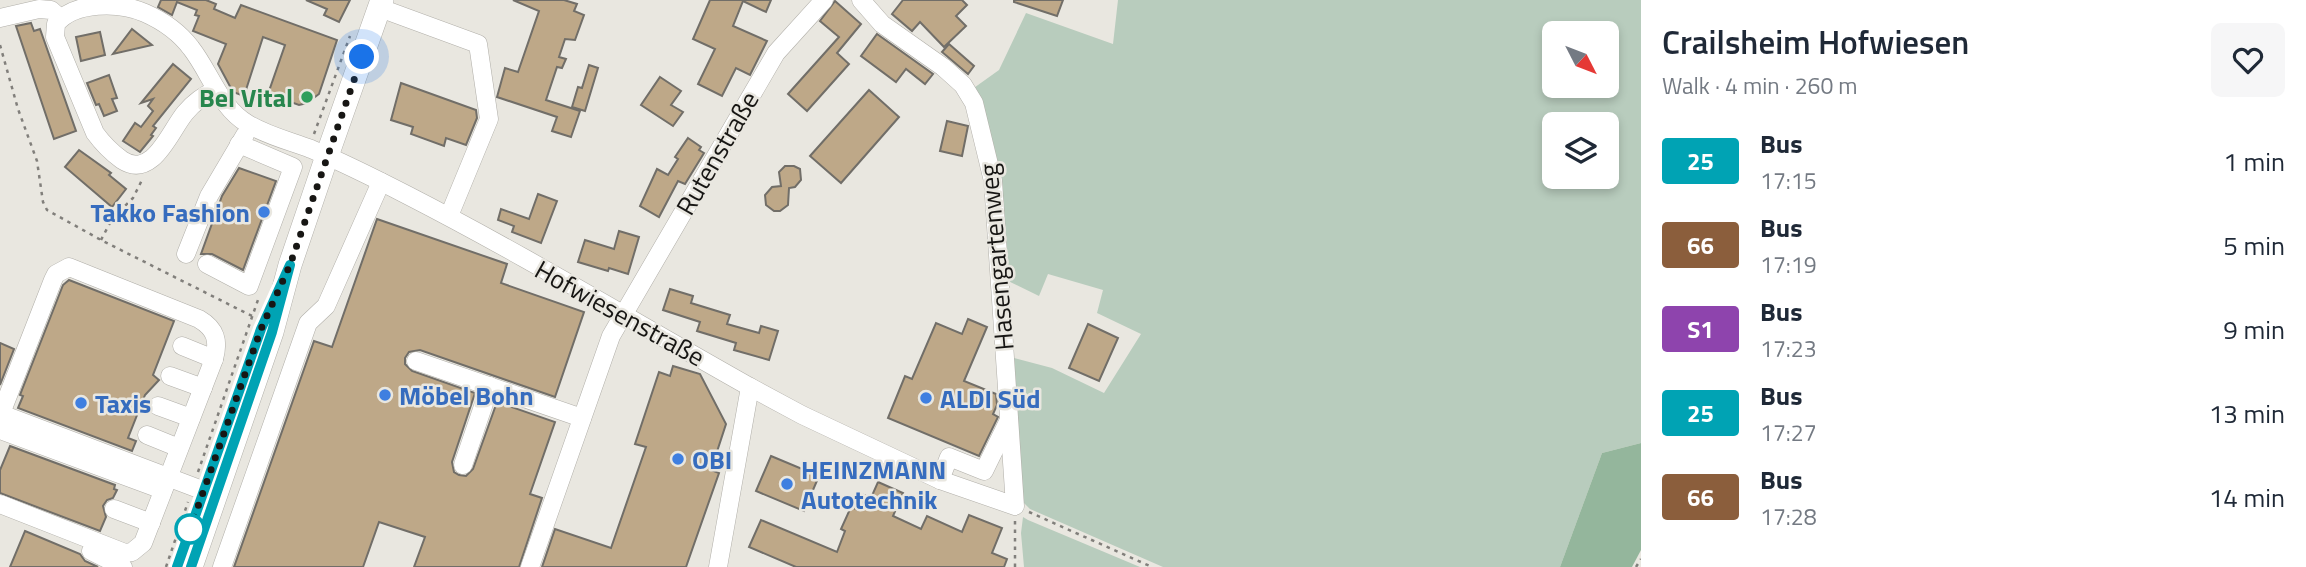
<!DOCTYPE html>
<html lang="en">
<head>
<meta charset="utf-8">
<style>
  :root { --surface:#fff; --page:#f6f6f7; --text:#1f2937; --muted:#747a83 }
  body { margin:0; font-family:"Titillium Web",sans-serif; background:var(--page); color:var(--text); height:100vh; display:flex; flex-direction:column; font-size:26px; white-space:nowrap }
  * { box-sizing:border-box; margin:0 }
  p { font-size:23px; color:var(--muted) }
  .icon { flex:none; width:38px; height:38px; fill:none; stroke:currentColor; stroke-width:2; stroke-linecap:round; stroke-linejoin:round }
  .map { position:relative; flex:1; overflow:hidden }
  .drawer { display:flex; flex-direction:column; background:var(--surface); width:665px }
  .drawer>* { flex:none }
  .badge { padding:0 14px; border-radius:5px; font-size:24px; line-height:46px }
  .needle { width:46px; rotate:132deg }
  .tools { position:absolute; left:1542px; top:21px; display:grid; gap:14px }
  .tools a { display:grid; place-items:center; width:77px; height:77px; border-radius:10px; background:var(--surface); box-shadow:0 4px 10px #0003; font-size:35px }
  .you { position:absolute; width:35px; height:35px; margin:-18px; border:5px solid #fff; border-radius:50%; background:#1a73e8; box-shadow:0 0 0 10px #1a73e833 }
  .map>.badge { position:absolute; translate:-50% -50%; box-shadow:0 0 0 4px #fff }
  .round { display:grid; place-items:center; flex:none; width:74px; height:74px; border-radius:10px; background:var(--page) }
  .overview { display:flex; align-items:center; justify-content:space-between; height:119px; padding:0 21px }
  h1 { font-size:33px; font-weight:600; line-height:52px }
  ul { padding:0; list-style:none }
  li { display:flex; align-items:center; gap:21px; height:84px; padding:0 21px }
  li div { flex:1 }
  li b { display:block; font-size:26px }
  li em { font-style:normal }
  li .badge { min-width:77px; font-weight:700; text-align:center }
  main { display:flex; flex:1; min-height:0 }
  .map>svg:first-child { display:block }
</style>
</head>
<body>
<main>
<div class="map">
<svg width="1641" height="567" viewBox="0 0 1641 567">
  <rect width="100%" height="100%" fill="#e9e7e0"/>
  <g fill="#b8ccbd" fill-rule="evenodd">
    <path d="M1118,0H1641V443L1602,453L1560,567H1163L1030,509L1020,499L1010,357L1052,368L1104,393L1141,334L1097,313L1103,290L1048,274L1039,296L1006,280L971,90L999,70L1026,13L1113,44ZM1554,33H1606V86H1554ZM1554,124H1606V177H1554Z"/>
    <path d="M1023,517L1028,520L1140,567H1024L1021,533Z"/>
  </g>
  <path fill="#94b69c" d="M1641,443V550L1632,567H1560L1602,453Z"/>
  <g fill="#bea888" stroke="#716e68" stroke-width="2">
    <path d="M161,0H206L216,4L214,9L235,18L241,5L337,40L319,94L307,103L299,105L268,94L285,45L263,37L244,96L233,92L218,64L226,44L193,31L199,16L195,15L197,10L177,2L172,15L158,7Z"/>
    <path d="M306,0H350L339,22L324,15L327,9Z"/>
    <path d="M513,0H564L577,4L574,11L584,15L575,40L565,39L559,57L566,59L562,68L557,67L546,100L580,111L571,137L552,131L557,117L497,97L505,68L518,72L539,11Z"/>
    <path d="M710,0H771L766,12L743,1L733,26L767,41L750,75L736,68L722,96L698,84L715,49L693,39Z"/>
    <path d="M903,0H962L967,5L956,16L966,26L944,47L920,22L912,31L892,14Z"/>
    <path d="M1014,0H1063L1057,16L1014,2Z"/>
    <path d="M835,1L861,24L837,53L849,64L807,111L788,94L839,37L820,21Z"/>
    <path d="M31,23L34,31L40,29L76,131L54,139L16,26Z"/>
    <path d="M132,29L152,45L113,54Z"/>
    <path d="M100,32L105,55L81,61L76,37Z"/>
    <path d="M877,34L933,74L925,84L906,69L896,82L861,56Z"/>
    <path d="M949,44L974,66L968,74L942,52Z"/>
    <path d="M173,64L191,79L153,126L156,128L151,135L153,136L140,152L123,141L135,123L141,127L153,111L148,106L153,99L141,103Z"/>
    <path d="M589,65L598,68L585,111L572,107L578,87L582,88Z"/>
    <path d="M109,75L117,98L112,99L117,111L104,116L99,104L96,105L87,83Z"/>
    <path d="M660,77L681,91L671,105L683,112L673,126L641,105Z"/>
    <path d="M401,83L476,110L477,118L466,145L446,138L444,146L411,134L413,127L391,120Z"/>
    <path d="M869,90L899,117L841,183L810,156Z"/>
    <path d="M947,121L968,126L962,156L940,151Z"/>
    <path d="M688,138L701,147L699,150L704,153L685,184L678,181L659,217L640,206L657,169L668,175L678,159L675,157Z"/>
    <path d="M79,150L111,173L109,175L126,189L112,207L65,167Z"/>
    <path d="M785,166H794L800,169L801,180L795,187L789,188L788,205L780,211H774L766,205L765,195L772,187L781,186L779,172Z"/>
    <path d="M239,168L276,181L243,270L212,254H201L222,196Z"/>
    <path d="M538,194L557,201L541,243L512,232L514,226L498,220L501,209L529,219Z"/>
    <path d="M377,219L507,264L501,283L584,312L555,397L420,350L409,352L405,358V364L412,371L475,393L452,462L454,472L459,475L466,476L473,469L497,402L555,422L530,494L542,498L519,567H414L425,537L379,522L363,567H234L314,341L332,347Z"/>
    <path d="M619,231L639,237L628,274L609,268L608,271L578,262L585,240L614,249Z"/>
    <path d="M69,280L174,321L153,375L159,380L145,395L128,438L136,441L132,451L18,408L23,396L20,395L63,285Z"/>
    <path d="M670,289L693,296L691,303L730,315L727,324L759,333L761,326L778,331L769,360L734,350L736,343L697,331L700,322L663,310Z"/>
    <path d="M968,319L987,327L964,381L996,394L997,405L993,414L998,417L979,456L888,418L905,376L912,379L936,323L962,334Z"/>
    <path d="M1088,324L1118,338L1099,381L1069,368Z"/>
    <path d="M0,343L14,349L0,385Z"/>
    <path d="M673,366L700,374L726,424L711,470L719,473L686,567H542L555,529L611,548L646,447L635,444L659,372L670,376Z"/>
    <path d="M10,446L115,485L114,489L117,490L113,498L107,500L103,506L106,517L100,531L0,493V470Z"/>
    <path d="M771,456L819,476L804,511L756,491Z"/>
    <path d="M878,482L903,493L893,516L921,529L927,516L962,532L969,515L1002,528L992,553L1007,559L1004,567H796L749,547L761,520L837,552L845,531L841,529L851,507L858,510L864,495L871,498Z"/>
    <path d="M25,531L80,554L85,561L98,567H10Z"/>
  </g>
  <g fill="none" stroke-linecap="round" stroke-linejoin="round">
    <g stroke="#b1afa9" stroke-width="19">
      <g id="minor">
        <path d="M380,8L478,44L489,119L449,216"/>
        <path d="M0,18L39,9L51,10L60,18"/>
        <path d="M216,90C204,95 194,102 185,113C170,131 153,180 122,160C111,152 103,144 95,133L55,37L56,24C74,1 120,2 145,13C163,21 179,32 191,48C210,72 220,108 248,124C268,136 290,141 311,149C344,163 376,179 407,195C524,255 636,323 750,387L718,567"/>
        <path d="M186,254L209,196L245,135"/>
        <path d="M207,264L249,286L293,167L239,144"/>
        <path d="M182,346L214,359"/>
        <path d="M416,361L582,418"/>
        <path d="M170,376L203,388"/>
        <path d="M750,387L802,415L940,480L1015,506L993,181L974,103L963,85L943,67L882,24L861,0"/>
        <path d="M158,406L191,418"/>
        <path d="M1,414L215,495"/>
        <path d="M0,416L53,280L56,274L69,267L199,319C216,329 219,341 214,359L143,543L132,552L125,553L0,504"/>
        <path d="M0,430L163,490"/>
        <path d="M147,435L179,448"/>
        <path d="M463,465L490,386"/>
        <path d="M940,480L949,457L984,471L1009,420"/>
        <path d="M114,509L151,523"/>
        <path d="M91,551L123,567"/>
        <path d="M222,567L308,323L326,306L381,182"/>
        <path d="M530,567L611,336L776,53L824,0"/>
      </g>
    </g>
    <g stroke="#b1afa9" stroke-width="24">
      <path id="major" d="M191,567L272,332L290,265L327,156L382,0"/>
    </g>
    <g stroke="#817f7b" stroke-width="2.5" stroke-dasharray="3.5 5" stroke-linecap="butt">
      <path d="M0,45L18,109L37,161L43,202L47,210L101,240L252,316"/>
      <path d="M314,134L350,36"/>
      <path d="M101,240L112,219L133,198L143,178"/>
      <path d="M198,472L259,297"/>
      <path d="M1029,512L1152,567"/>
      <path d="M1015,521V567"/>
      <path d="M166,567L188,502"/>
      <path d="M1636,567L1641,559"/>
    </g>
    <use href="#minor" stroke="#fff" stroke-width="18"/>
    <use href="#major" stroke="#fff" stroke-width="23"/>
  </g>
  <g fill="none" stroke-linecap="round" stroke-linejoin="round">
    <g stroke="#fff" stroke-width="16">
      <path id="line" d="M177,567L261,329L290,265L272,332L191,567"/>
    </g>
    <use href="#line" stroke="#00a3b4" stroke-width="10"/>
    <path stroke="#171614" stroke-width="7" stroke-dasharray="0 12.6" d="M190,529L261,329L290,265L362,57"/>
  </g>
  <circle fill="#2e9e5b" stroke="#e9e7e0" stroke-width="2.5" cx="307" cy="97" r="7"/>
  <g fill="#3f7fe0" stroke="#e9e7e0" stroke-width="2.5">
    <circle cx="264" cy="212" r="7"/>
    <circle cx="385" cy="395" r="7"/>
    <circle cx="926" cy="398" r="7"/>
    <circle cx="81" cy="403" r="7"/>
    <circle cx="678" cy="459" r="7"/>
    <circle cx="787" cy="484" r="7"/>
  </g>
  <circle fill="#fff" stroke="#00a3b4" stroke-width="3.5" cx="190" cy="529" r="14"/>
  <g text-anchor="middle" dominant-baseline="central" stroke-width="5" stroke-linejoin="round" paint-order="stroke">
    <g font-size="26" font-weight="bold" fill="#27864d" stroke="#e9e7e0" text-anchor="end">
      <text x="293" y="97">Bel Vital</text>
    </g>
    <g font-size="26" fill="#171614" stroke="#e9e7e0">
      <text transform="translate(717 153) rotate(-60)">Rutenstraße</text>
      <text transform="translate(996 257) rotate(-95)">Hasengartenweg</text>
      <text transform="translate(620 313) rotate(29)">Hofwiesenstraße</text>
    </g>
    <g font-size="26" font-weight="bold" fill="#366cbe" stroke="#e9e7e0" text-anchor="start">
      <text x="250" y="212" text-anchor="end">Takko Fashion</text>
      <text x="399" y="395">Möbel Bohn</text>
      <text x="940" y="398">ALDI Süd</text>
      <text x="95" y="403">Taxis</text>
      <text x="692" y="459">OBI</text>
      <text x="801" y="469">HEINZMANN<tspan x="801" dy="30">Autotechnik</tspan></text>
    </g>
  </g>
</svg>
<div class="tools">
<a><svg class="needle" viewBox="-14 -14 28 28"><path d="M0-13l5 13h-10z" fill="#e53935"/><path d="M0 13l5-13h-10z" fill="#747a83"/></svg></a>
<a><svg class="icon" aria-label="layers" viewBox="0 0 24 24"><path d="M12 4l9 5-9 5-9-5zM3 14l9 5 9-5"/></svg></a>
</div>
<div class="you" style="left:362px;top:57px"></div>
</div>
<section class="drawer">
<div class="overview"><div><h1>Crailsheim Hofwiesen</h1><p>Walk · 4 min · 260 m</p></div><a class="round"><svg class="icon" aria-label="heart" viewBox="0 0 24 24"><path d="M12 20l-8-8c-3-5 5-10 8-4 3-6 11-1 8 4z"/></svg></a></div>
<ul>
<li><span class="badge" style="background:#00a3b4;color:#fff">25</span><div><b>Bus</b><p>17:15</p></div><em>1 min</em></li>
<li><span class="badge" style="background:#8b5e3c;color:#fff">66</span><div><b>Bus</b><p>17:19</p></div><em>5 min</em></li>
<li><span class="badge" style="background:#8e44ad;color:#fff">S1</span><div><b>Bus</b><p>17:23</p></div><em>9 min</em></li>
<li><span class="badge" style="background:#00a3b4;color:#fff">25</span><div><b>Bus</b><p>17:27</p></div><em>13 min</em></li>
<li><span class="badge" style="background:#8b5e3c;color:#fff">66</span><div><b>Bus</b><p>17:28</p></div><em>14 min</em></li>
</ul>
</section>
</main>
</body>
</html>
